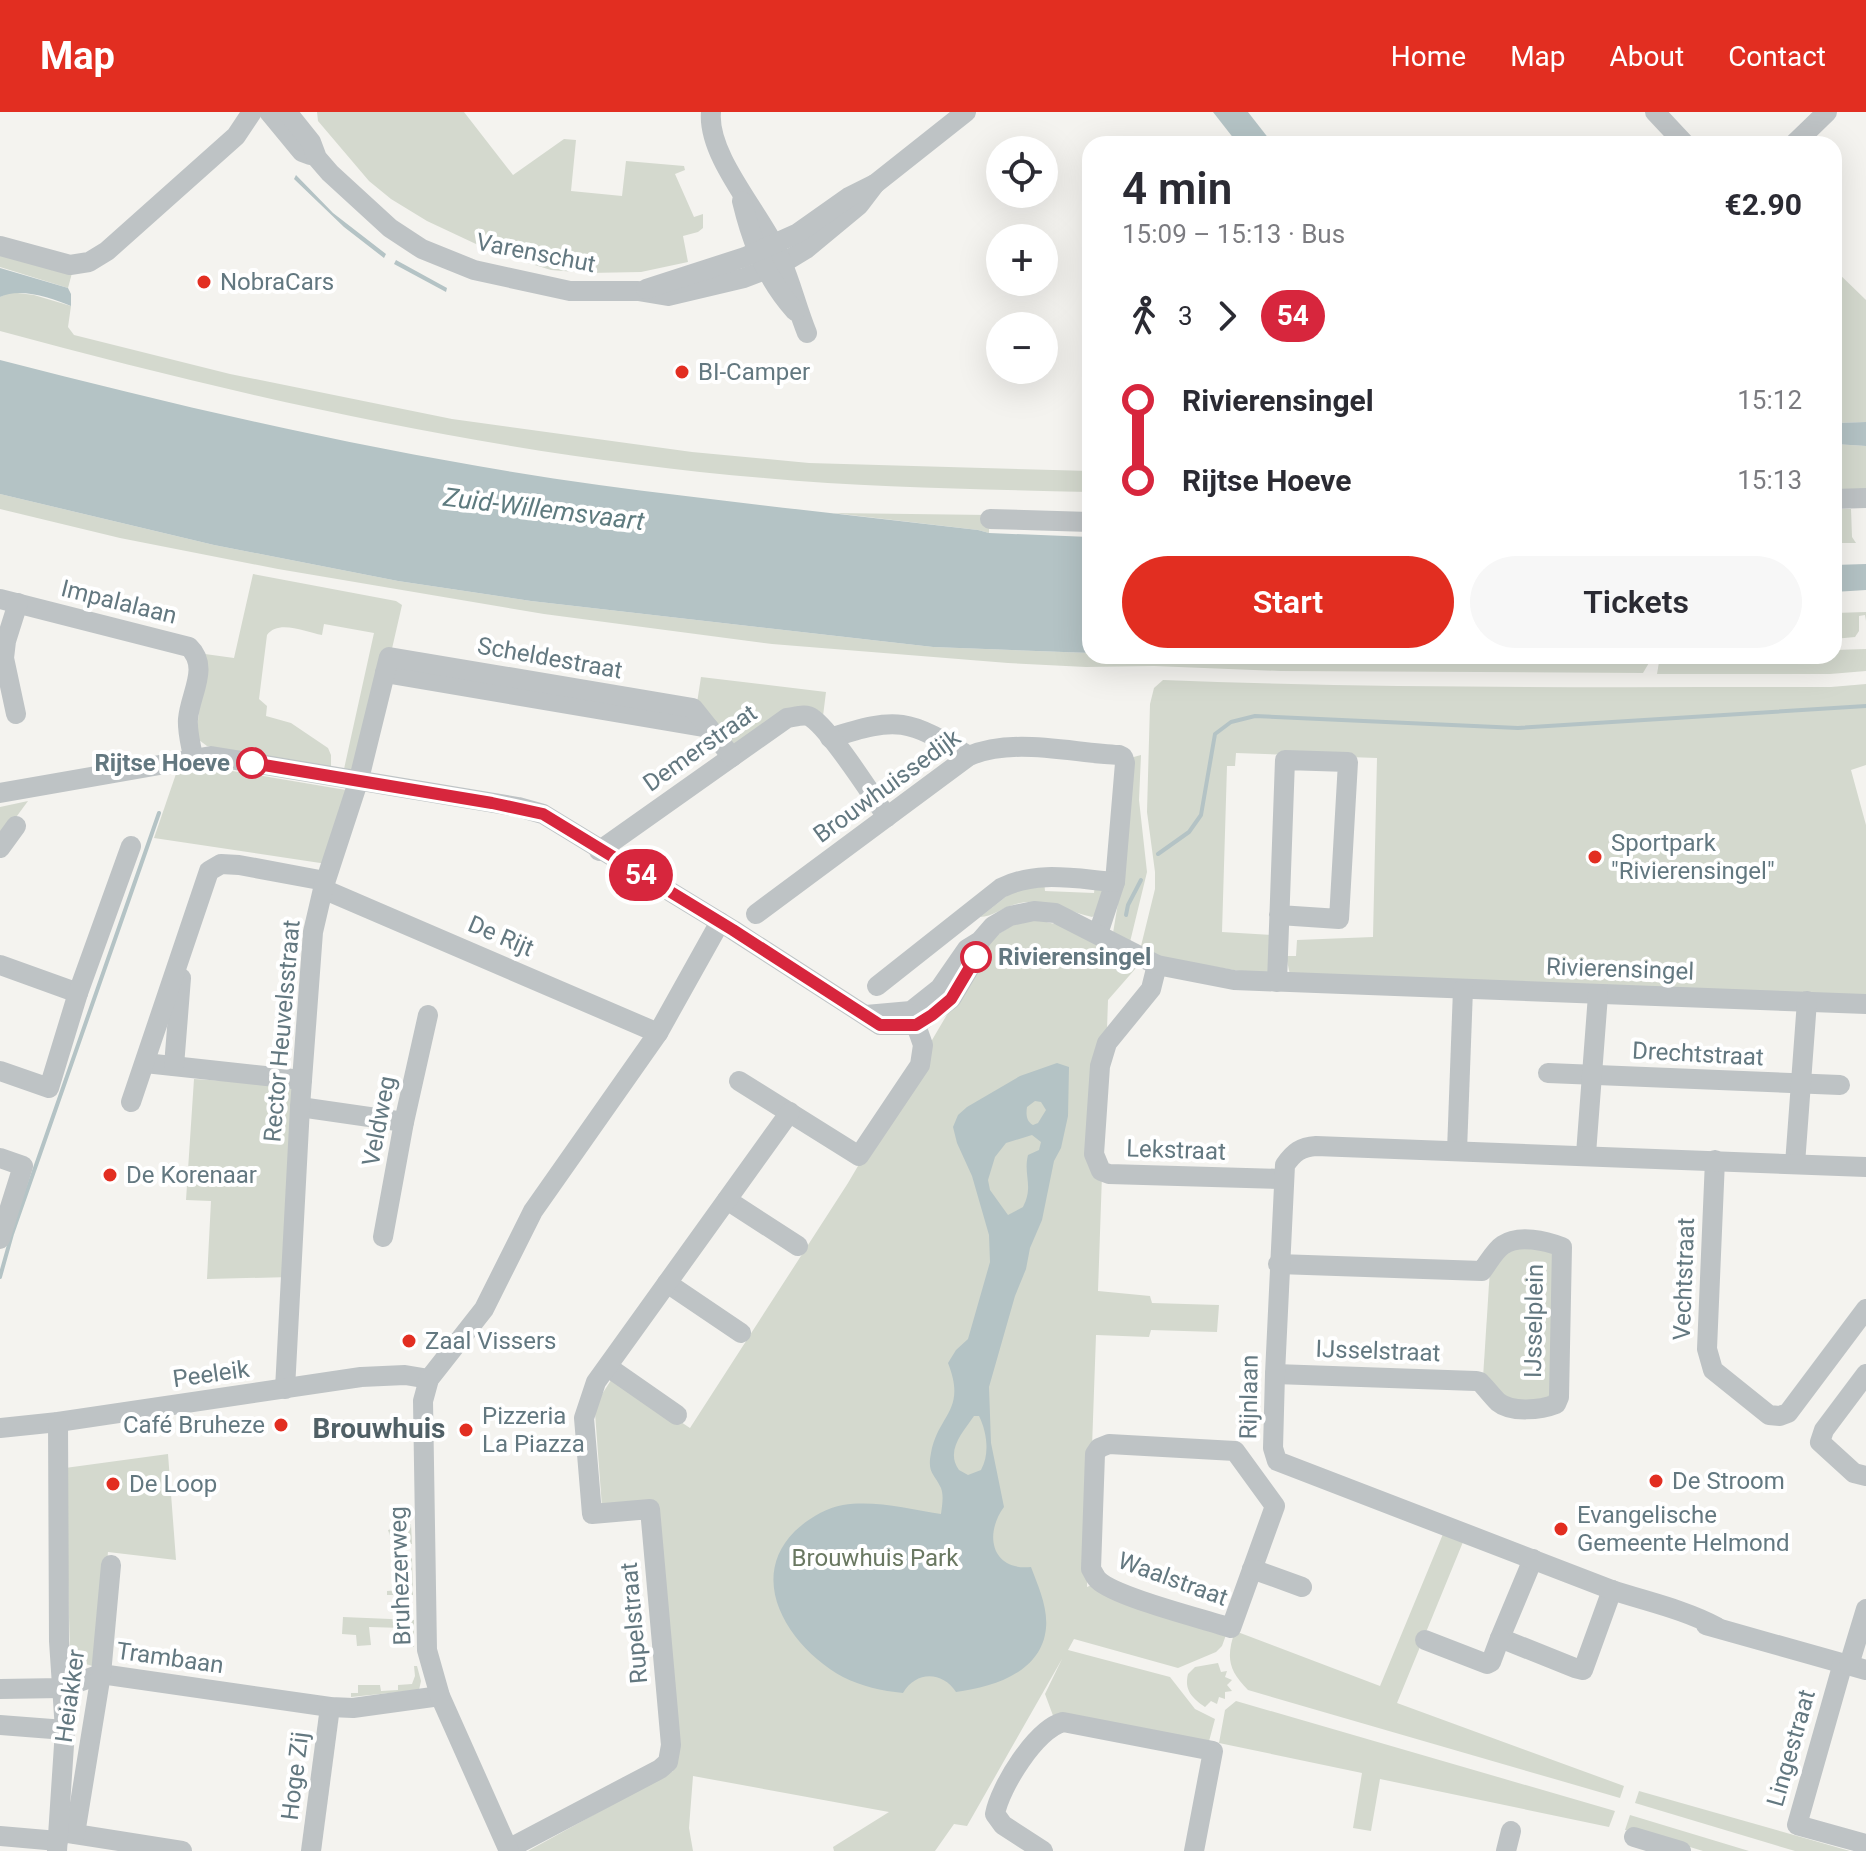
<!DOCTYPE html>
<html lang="en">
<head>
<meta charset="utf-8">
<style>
  :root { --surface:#fff; --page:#f7f7f7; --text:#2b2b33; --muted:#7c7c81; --accent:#e22e21 }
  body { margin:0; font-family:Roboto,sans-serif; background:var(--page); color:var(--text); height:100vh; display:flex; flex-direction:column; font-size:30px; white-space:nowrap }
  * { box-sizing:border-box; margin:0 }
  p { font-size:26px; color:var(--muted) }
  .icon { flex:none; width:44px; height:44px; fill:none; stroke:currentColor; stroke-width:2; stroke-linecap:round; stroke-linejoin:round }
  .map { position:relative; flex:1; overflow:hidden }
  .sheet { position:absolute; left:1082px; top:24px; width:760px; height:528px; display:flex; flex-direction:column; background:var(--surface); border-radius:24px; box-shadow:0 8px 32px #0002 }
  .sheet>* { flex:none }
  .badge { padding:0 16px; border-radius:26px; font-size:28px; line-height:52px }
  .controls { position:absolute; left:986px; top:24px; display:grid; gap:16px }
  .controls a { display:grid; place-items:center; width:72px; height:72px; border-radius:50%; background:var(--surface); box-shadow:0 8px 32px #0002; font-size:40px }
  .map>.badge { position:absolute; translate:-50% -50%; box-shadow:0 0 0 4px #fff }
  .legs { display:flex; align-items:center; gap:12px; height:88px; padding:0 40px; font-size:26px }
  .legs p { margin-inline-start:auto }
  .summary { display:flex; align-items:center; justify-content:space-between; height:136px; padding:0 40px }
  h1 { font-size:44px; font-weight:600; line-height:60px }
  .cta { display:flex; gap:16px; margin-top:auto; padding:16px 40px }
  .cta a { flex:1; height:92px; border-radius:48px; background:var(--accent); color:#fff; font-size:32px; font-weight:600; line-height:92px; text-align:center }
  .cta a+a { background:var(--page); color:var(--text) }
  ul { padding:0 40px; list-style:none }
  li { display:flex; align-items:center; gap:28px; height:80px; font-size:30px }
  li i { display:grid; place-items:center; width:12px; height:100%; margin:0 10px; background:currentColor }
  li i::after { content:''; width:20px; height:20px; margin:-10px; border:6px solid; border-radius:50%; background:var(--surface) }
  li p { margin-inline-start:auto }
  li:first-child i { background:linear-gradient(#0000 50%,currentColor 0) }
  li:last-child i { background:linear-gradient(currentColor 50%,#0000 0) }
  header { display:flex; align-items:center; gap:48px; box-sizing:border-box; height:112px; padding:0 40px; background:var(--accent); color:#fff }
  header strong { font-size:38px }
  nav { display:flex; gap:44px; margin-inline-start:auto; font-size:28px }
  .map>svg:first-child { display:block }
</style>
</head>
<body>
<header>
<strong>Map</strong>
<nav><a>Home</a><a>Map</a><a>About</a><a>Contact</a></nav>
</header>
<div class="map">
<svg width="1866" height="1739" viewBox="0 0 1866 1739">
  <rect width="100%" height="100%" fill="#f4f3ef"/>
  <g fill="#d4d9ce">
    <path d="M317,0H464L513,63L564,27L576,28L571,79L622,84L626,49L684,54L685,58L675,62L694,105L703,102V116L698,120L683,124L688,150L641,160L588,161L551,158L493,140L427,109L391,87L369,69L318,9Z"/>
    <path d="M0,141L72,161L68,176L0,155Z"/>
    <path d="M1834,157L1866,188V310L1834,311Z"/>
    <path d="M10,180L34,183L71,194L68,215L74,223L230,262L452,307L692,340L809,351L1090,359V380C981,377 873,376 764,366C506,344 250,287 0,219V185Z"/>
    <path d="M1834,332L1866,334V380H1834Z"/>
    <path d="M0,382L214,433L398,469L531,489L933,535L1090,541V544H1653L1643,561L1281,559L1154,554L1086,555L1008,551L772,532L544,502L278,457L120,426L0,397Z"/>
    <path d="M1834,397H1851L1852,425L1856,431H1834Z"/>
    <path d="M833,401L989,403V421L978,418Z"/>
    <path d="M253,462L396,489L402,493L391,541L357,659L344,657L374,521L324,512L322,523C306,520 278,507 267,523L259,587L267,594L266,604L291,611L328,636L331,643V655L207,634L199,628L197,618L205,542L234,546Z"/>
    <path d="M1866,500V509L1865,503L1859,504V519L1855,525L1834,527V501Z"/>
    <path d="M1866,537V559L1830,562H1657L1659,550L1667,544H1834V538Z"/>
    <path d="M701,565L826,580L823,604L819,600L733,637L697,591Z"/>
    <path d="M1163,568C1385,577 1608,575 1831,575L1866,572V653L1851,658L1866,713V883L1290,863L1286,844H1296L1297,828L1373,825L1377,646L1236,641L1235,654H1227L1222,820L1274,823L1269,864L1163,846L1141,834L1155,777V760L1147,700L1150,592L1154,576Z"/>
    <path d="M1141,643L1139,688L1147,760L1130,830L1113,821L1121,773L1130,646Z"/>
    <path d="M203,654L352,679L327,752L154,726L178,656Z"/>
    <path d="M28,689L0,727V695Z"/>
    <path d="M1044,769L1045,779L1094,781L1095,772L1104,776L1101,799L1092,805C1066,799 1044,784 1016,792C1003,795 992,805 980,805L1017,776Z"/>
    <path d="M1026,805L1067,815L1136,856L1108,888L1098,1179L1150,1184L1152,1191L1219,1193L1217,1220L1151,1218L1149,1225L1096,1223L1087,1475L1094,1472L1226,1523L1222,1534L1216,1540L1178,1556L1074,1527L1068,1538L1170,1565L1195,1597L1215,1607L1208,1633L1055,1609L1045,1582L1062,1547L967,1714L954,1712L935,1739H834L833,1735L889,1700L693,1664L689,1716L693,1739H528L673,1659L659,1394L602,1395L595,1301L597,1290L613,1265L690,1316L848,1071L992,826Z"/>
    <path d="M194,967L301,974L291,1165L207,1167L211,1089L186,1088Z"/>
    <path d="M1515,1134L1556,1136L1550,1289L1505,1288L1483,1266L1490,1157Z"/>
    <path d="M168,1342L176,1448L108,1440L96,1555L72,1548L70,1542L65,1356Z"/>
    <path d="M411,1412L412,1432L392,1430L388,1418Z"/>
    <path d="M1443,1422L1463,1430L1397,1591L1624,1674L1620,1686L1248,1578C1228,1558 1226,1545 1235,1519L1380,1574Z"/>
    <path d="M399,1445L412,1446L413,1483H387V1479L400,1478Z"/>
    <path d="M343,1505L414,1508V1535L403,1534V1516L369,1515L371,1533L357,1534L356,1523L342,1522Z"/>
    <path d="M1218,1551L1221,1560L1227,1559L1225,1565L1232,1568L1227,1573L1232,1579L1225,1580V1587L1219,1585L1217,1592L1211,1589L1205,1595C1192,1586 1184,1578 1188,1562L1195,1555Z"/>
    <path d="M414,1554H417L421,1569L419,1578L351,1585V1581H358V1573H380L381,1579L398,1578V1573L412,1572L415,1564Z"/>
    <path d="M1236,1589L1615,1699L1609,1715L1380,1667L1371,1719L1353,1716L1362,1661L1219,1631L1225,1598Z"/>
    <path d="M1639,1679L1850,1739H1795L1635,1691Z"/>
    <path d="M1630,1703L1749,1739H1703L1644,1721L1625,1718Z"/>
  </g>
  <g fill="#b4c3c5" fill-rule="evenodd">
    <path d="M1213,0H1248L1273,32H1238Z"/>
    <path d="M296,63L333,101L386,142L384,146L344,115L294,67Z"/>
    <path d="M396,148L447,176L446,180L394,152Z"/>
    <path d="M0,156L68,176L71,182V194C51,186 20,175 0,185Z"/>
    <path d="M0,248C197,299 397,345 599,373C725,390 852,403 978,418L989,421L1090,425V541L933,535L531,489L398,469L214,433L0,382Z"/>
    <path d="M1866,310V334L1834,332V311Z"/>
    <path d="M1866,452V478L1834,480V453Z"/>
    <path d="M1057,951L1069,955L1068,1004L1061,1036L1054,1049L1042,1108L1030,1136L1026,1157L1015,1184L989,1275L991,1331L1004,1395C984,1422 991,1459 1031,1455C1038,1474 1048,1495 1046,1516C1042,1560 994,1575 956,1580C942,1559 916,1559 903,1581C882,1579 861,1574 843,1565C793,1538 744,1470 795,1419C808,1407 825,1396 843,1393C875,1388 909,1397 941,1402C942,1394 944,1384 941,1376C934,1361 927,1361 931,1341C938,1302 967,1299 948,1251L956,1238L968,1227L990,1150L989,1123L972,1064L957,1031L953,1015L958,1003L967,995L1020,964ZM1035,989L1041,990L1046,998L1038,1011L1033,1013C1026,1009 1026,1002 1027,995ZM1032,1023L1041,1030L1039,1038L1028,1043C1023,1063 1034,1074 1023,1095L1008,1103L990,1078L988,1068L995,1045L1006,1031ZM974,1304H979C987,1320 990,1342 981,1358L968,1363L959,1358C945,1339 963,1320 974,1304Z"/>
  </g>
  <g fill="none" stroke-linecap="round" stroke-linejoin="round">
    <g stroke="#b4c3c5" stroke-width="4">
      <path d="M1158,742L1189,720L1201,703L1215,622L1231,610L1255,604L1518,616L1866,594"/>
      <path d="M1126,803L1128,793L1141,768"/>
      <path d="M0,1165L12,1122L159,701"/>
    </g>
    <g stroke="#bec3c5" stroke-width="20">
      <path d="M269,0L302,40L310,43"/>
      <path d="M287,0L311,30L317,46L330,61L390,116L422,137L474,158L570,179H638L668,184L744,166L783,151L806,137L859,93L875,72"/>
      <path d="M711,0C707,43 758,99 777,139C790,166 796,194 807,221"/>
      <path d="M1655,0L1685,32"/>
      <path d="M1794,32L1827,0"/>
      <path d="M742,89C752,131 766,166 795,199"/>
      <path d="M0,134L70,153L89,150L107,139L236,24L252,0"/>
      <path d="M646,177L745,145L798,121L849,85L875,72L966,0"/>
      <path d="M1834,387L1866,386"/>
      <path d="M990,407L1090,410"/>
      <path d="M0,487L189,535C210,555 190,582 188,607C187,619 191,633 193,645"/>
      <path d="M385,561L709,616"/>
      <path d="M16,602L4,546L6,529L18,491"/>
      <path d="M830,626C899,604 907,607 969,644"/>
      <path d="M0,681L211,644L518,695L543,702L733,818L880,913H916L951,887L976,845L980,829"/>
      <path d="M0,736L16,714"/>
      <path d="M599,739L787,606C795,605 806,601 812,606C832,620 871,682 887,705"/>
      <path d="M323,777L658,921"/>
      <path d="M756,802L969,644C1014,625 1071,641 1119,643L1123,645L1125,651L1115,770L1098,822"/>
      <path d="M0,853L78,881"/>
      <path d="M1157,853L1151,877L1107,931L1100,954L1094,1042L1101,1059L1109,1062L1283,1067"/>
      <path d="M1277,870L1285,648L1348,650L1339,807L1279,803"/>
      <path d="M877,874L1001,776C1037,758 1076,767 1115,770"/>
      <path d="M866,903L911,899L940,876L967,837L980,829L993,814L1010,804L1034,799L1055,801L1157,853L1234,868L1866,892"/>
      <path d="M145,951L302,968"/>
      <path d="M174,954L181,866"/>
      <path d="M0,959L49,976L78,881L131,734"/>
      <path d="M1548,961L1840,973"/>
      <path d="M739,969L859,1044L920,953L923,933L912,902"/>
      <path d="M131,990L209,759L221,752L239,753L325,769"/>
      <path d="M300,995L404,1010"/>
      <path d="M1457,1039L1463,877"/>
      <path d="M1586,1042L1598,883"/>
      <path d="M0,1046L23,1054L0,1127"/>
      <path d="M1715,1048L1707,1237L1713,1258L1769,1303L1780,1304L1788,1301L1866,1197"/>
      <path d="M1795,1052L1807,889"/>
      <path d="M727,1088L798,1134"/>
      <path d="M383,1125L404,1010L428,903"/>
      <path d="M667,1171L741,1221"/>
      <path d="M608,1255L677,1303"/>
      <path d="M1275,1262L1476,1269L1480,1270C1486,1276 1492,1284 1498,1290C1511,1301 1541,1298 1556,1292L1559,1285L1562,1135C1546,1129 1519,1122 1503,1133C1495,1138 1488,1151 1482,1159L1278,1152"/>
      <path d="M1866,1262L1824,1318L1820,1330L1854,1361L1866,1364"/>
      <path d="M285,1277L300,995L313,820L323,777L359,667L389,545L693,596L732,645"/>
      <path d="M0,1316L58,1310L361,1265L405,1263L429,1267"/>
      <path d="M1109,1332L1235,1339L1275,1394L1231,1516C1204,1507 1115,1485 1098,1468C1095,1465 1093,1460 1091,1457L1095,1342L1099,1336Z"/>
      <path d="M1533,1447L1500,1526L1575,1556L1583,1558L1612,1478"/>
      <path d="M1252,1457L1302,1475"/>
      <path d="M1706,1513L1866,1558"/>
      <path d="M1717,1515C1683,1497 1648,1490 1612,1478L1277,1349L1273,1336L1275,1262L1285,1053C1294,1040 1301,1035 1316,1034L1866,1055"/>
      <path d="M1425,1528L1487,1552L1491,1550L1500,1526"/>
      <path d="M1843,1551L1797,1713L1866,1732"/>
      <path d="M1849,1553L1866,1497"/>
      <path d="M0,1577L62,1576L101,1562L330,1595L353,1596L440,1584"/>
      <path d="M0,1613L65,1618"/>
      <path d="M62,1720L182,1739"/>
      <path d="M75,1722L101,1562L111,1453"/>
      <path d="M0,1724L58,1729"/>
      <path d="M1634,1725L1681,1739"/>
      <path d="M508,1737L660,1657L668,1650L671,1633L650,1397L592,1402L584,1306L596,1270L790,1000"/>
      <path d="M57,1739L65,1618L59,1529L58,1310"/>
      <path d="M311,1739L330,1595"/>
      <path d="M509,1739L440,1584L427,1538L423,1289L429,1267L484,1197L533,1099L658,921L720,810"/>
      <path d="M1043,1739L1003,1713L995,1702C1000,1675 1036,1617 1063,1610L1213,1639L1194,1739"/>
      <path d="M1506,1739L1511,1719"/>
    </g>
  </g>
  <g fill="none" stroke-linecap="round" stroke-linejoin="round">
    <g stroke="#fff" stroke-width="18">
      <path id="line-1" d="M252,651L492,691L543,702L733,818L880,913H916L932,903L951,887L976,845"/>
    </g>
    <use href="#line-1" stroke="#d7263d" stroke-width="12"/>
  </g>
  <g fill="#e22e21" stroke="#fff" stroke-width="3">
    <circle cx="204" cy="170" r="8"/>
    <circle cx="682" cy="260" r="8"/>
    <circle cx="1595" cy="745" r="8"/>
    <circle cx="110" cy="1063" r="8"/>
    <circle cx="409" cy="1229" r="8"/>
    <circle cx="281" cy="1313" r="8"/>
    <circle cx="466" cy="1318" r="8"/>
    <circle cx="1656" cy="1369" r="8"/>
    <circle cx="113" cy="1372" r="8"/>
    <circle cx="1561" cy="1417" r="8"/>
  </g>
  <g fill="#fff" stroke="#d7263d" stroke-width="4">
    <circle cx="252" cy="651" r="14"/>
    <circle cx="976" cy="845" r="14"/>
  </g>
  <g text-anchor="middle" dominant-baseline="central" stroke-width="8" stroke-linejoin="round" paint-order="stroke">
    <g font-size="24" fill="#637880" stroke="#fff">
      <text transform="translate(536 141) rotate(11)">Varenschut</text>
      <text transform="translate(119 490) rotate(14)">Impalalaan</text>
      <text transform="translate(550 546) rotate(10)">Scheldestraat</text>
      <text transform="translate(700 636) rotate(-35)">Demerstraat</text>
      <text transform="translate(887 674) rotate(-36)">Brouwhuissedijk</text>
      <text transform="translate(501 824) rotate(23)">De Rijt</text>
      <text transform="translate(1620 857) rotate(2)">Rivierensingel</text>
      <text transform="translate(282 919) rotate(-85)">Rector Heuvelsstraat</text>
      <text transform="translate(1698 942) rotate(3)">Drechtstraat</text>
      <text transform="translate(379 1009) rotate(-79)">Veldweg</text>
      <text transform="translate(1176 1038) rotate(2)">Lekstraat</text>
      <text transform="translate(1684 1167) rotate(-88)">Vechtstraat</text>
      <text transform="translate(1534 1209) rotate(-89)">IJsselplein</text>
      <text transform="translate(1378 1239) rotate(2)">IJsselstraat</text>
      <text transform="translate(211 1262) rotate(-8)">Peeleik</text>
      <text transform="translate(1249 1285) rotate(-89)">Rijnlaan</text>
      <text transform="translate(400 1464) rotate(-92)">Bruhezerweg</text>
      <text transform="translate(1173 1467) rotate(20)">Waalstraat</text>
      <text transform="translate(634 1511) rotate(-95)">Rupelstraat</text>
      <text transform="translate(170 1546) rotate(8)">Trambaan</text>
      <text transform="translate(70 1584) rotate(-82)">Heiakker</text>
      <text transform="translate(1791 1636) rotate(-74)">Lingestraat</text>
      <text transform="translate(295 1664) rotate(-83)">Hoge Zij</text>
    </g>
    <g font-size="24" fill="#637880" stroke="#fff" text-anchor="start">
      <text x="220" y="170">NobraCars</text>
      <text x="698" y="260">BI-Camper</text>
      <text x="1611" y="731">Sportpark<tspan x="1611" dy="28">"Rivierensingel"</tspan></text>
      <text x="126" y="1063">De Korenaar</text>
      <text x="425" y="1229">Zaal Vissers</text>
      <text x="482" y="1304">Pizzeria<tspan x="482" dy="28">La Piazza</tspan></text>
      <text x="265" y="1313" text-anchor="end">Café Bruheze</text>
      <text x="1672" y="1369">De Stroom</text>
      <text x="129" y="1372">De Loop</text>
      <text x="1577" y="1403">Evangelische<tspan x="1577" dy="28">Gemeente Helmond</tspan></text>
    </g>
    <g font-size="24" font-weight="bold" fill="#637880" stroke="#fff" text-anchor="end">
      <text x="230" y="651">Rijtse Hoeve</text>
      <text x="998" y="845" text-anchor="start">Rivierensingel</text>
    </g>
    <g font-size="24" fill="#6a7861" stroke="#fff">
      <text x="875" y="1446">Brouwhuis Park</text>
    </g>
    <g font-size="26" font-style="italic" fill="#5e7b7f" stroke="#fff">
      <text transform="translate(544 397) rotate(7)">Zuid-Willemsvaart</text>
    </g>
    <g font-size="28" font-weight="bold" fill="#506066" stroke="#fff">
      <text x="379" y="1316">Brouwhuis</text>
    </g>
  </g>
</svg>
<div class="controls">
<a><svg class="icon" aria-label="locate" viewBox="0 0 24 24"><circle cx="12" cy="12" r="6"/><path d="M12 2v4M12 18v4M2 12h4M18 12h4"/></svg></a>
<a>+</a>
<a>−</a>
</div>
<b class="badge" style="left:641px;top:763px;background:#d7263d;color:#fff">54</b>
<section class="sheet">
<div class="summary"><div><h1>4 min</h1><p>15:09 – 15:13 · Bus</p></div><b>€2.90</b></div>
<div class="legs"><svg class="icon" aria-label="walk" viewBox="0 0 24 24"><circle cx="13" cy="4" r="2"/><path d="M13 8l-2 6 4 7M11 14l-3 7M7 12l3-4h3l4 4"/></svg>3<svg class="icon" aria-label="forward" viewBox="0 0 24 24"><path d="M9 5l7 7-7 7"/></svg><b class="badge" style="background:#d7263d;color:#fff">54</b></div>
<ul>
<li><i style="color:#d7263d"></i><b>Rivierensingel</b><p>15:12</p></li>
<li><i style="color:#d7263d"></i><b>Rijtse Hoeve</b><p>15:13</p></li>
</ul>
<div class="cta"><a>Start</a><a>Tickets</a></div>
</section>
</div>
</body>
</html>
